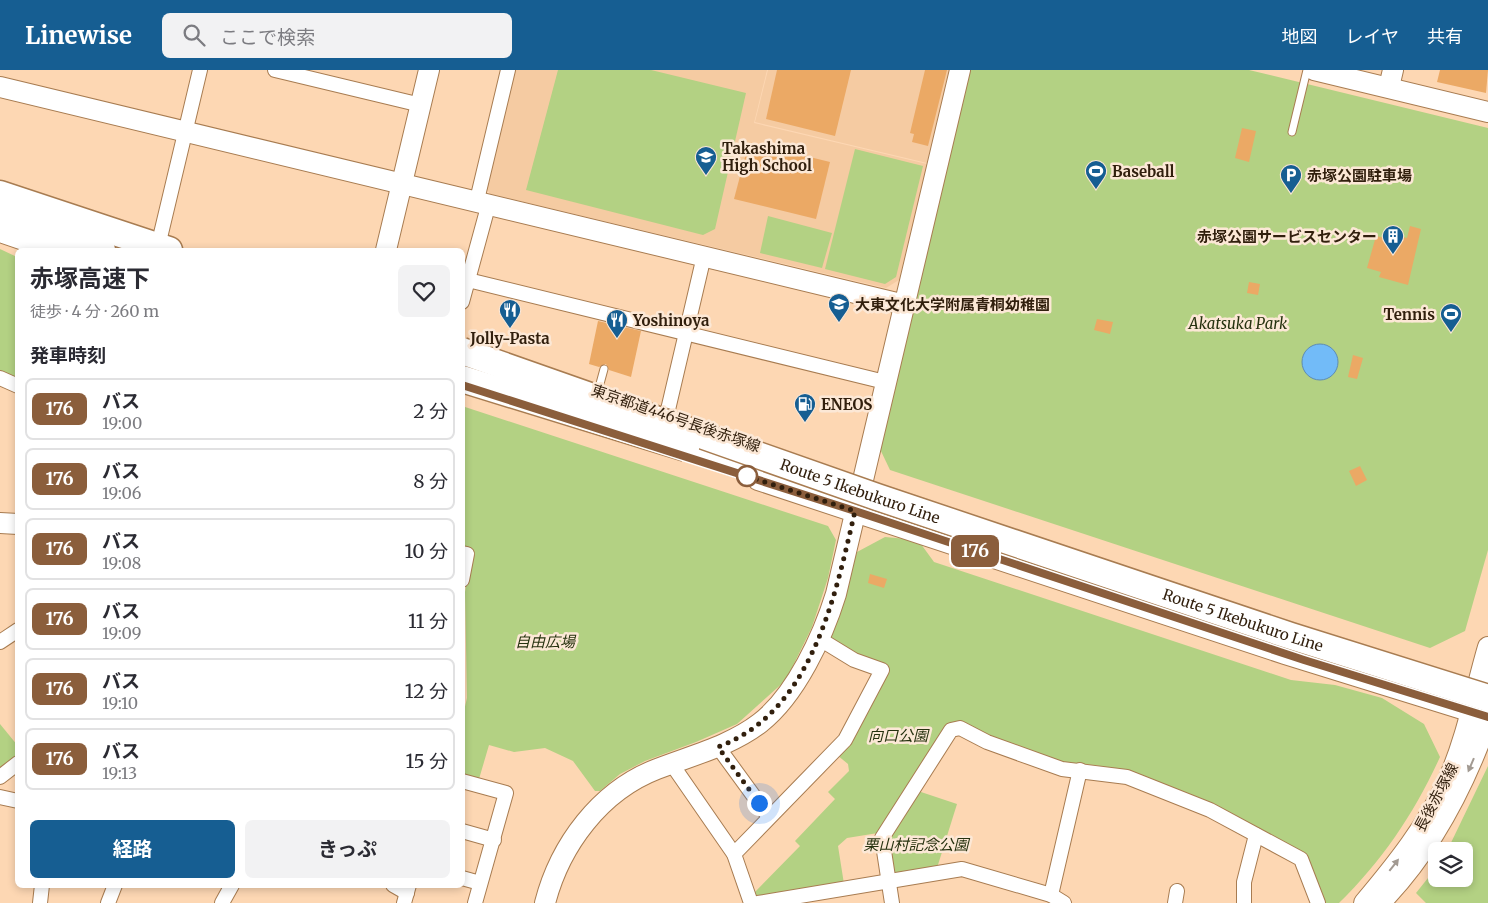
<!DOCTYPE html>
<html lang="ja">
<head>
<meta charset="utf-8">
<style>
  :root { --surface:#fff; --page:#f2f2f3; --text:#2b2b33; --muted:#7c7c81; --line:#e1e1e2; --accent:#165e92 }
  body { margin:0; font-family:Merriweather,"Noto Sans JP",serif; background:var(--page); color:var(--text); height:100vh; display:flex; flex-direction:column; font-size:19px; white-space:nowrap }
  * { box-sizing:border-box; margin:0 }
  p { font-size:16px; color:var(--muted) }
  .icon { flex:none; width:28px; height:28px; fill:none; stroke:currentColor; stroke-width:2; stroke-linecap:round; stroke-linejoin:round }
  .map { position:relative; flex:1; overflow:hidden }
  .side { position:absolute; left:15px; top:178px; width:450px; height:640px; display:flex; flex-direction:column; background:var(--surface); border-radius:8px; box-shadow:0 2px 8px #0003 }
  .side>* { flex:none }
  .badge { padding:0 10px; border-radius:8px; font-size:18px; line-height:32px }
  .fabs { position:absolute; left:1428px; top:772px; display:grid; gap:10px }
  .fabs a { display:grid; place-items:center; width:45px; height:45px; border-radius:8px; background:var(--surface); box-shadow:0 2px 8px #0003; font-size:25px }
  .you { position:absolute; width:25px; height:25px; margin:-12px; border:4px solid #fff; border-radius:50%; background:#1a73e8; box-shadow:0 0 0 8px #1a73e833 }
  .map>.badge { position:absolute; translate:-50% -50%; box-shadow:0 0 0 2px #fff }
  h2 { padding:0 15px; font-size:19px; line-height:45px }
  .round { display:grid; place-items:center; flex:none; width:52px; height:52px; border-radius:8px; background:var(--page) }
  .overview { display:flex; align-items:center; justify-content:space-between; height:85px; padding:0 15px }
  h1 { font-size:24px; font-weight:700; line-height:38px }
  .cta { display:flex; gap:10px; margin-top:auto; padding:10px 15px }
  .cta a { flex:1; height:58px; border-radius:8px; background:var(--accent); color:#fff; font-size:20px; font-weight:700; line-height:58px; text-align:center }
  .cta a+a { background:var(--page); color:var(--text) }
  ul { padding:0; list-style:none }
  li { display:flex; align-items:center; gap:15px; height:62px; margin:0 10px 8px; padding:0 5px; border:2px solid var(--line); border-radius:8px }
  li div { flex:1 }
  li b { display:block; font-size:19px }
  li em { font-style:normal }
  li .badge { min-width:55px; font-weight:700; text-align:center }
  header { display:flex; align-items:center; gap:30px; box-sizing:border-box; height:70px; padding:0 25px; background:var(--accent); color:#fff }
  header strong { font-size:24px }
  nav { display:flex; gap:28px; margin-inline-start:auto; font-size:18px }
  .search { width:350px; height:45px; background:var(--page); display:flex; align-items:center; gap:12px; box-sizing:border-box; padding:0 18px; border-radius:8px; color:var(--muted); font-size:19px }
  .map>svg:first-child { display:block }
</style>
</head>
<body>
<header>
<strong>Linewise</strong>
<div class="search"><svg class="icon" aria-label="search" viewBox="0 0 24 24"><circle cx="10" cy="10" r="6"/><path d="M15 15l6 6"/></svg>ここで検索</div>
<nav><a>地図</a><a>レイヤ</a><a>共有</a></nav>
</header>
<div class="map">
<svg width="1488" height="833" viewBox="0 0 1488 833">
  <rect width="100%" height="100%" fill="#fdd7b3"/>
  <g fill="#f5cba2">
    <path d="M515,0H767L754,53L927,94L899,210L886,218L490,124L486,118Z"/>
    <path d="M768,0H949L927,93L755,52Z"/>
  </g>
  <g fill="#b3d183">
    <path d="M558,0H651L746,23L715,159L703,165L526,120Z"/>
    <path d="M970,0H1249L1488,58V480L1465,561L1430,578L890,400L880,379Z"/>
    <path d="M855,79L923,96L896,207L885,214L825,199Z"/>
    <path d="M768,146L832,163L822,198L760,183Z"/>
    <path d="M0,179L17,187V311L0,302Z"/>
    <path d="M462,336L828,456L836,470L828,508L812,557L786,610L737,654L696,672L645,691L620,704L600,721H595L573,691L545,678L514,682L489,675L479,709L463,705V645L467,628L465,522L472,478L463,477Z"/>
    <path d="M885,467L918,470L934,492L1291,610L1335,615L1382,628L1424,654L1440,687C1415,742 1383,790 1339,833H1323L1310,798L1129,703L1095,695L1064,694L990,666L962,653L878,763L847,768L838,776L844,814L758,828L754,823L800,776L795,771L835,729L828,722L849,701L848,694L837,685L878,621L889,597L859,585L830,568L857,482Z"/>
    <path d="M0,654L18,676L17,686L0,700Z"/>
    <path d="M1488,696V833H1426L1416,823L1436,798V809H1464V781H1447Z"/>
    <path d="M918,721L957,734L937,798L897,805L892,802L888,770Z"/>
  </g>
  <circle fill="#72bbf8" stroke="#5e8cb2" cx="1320" cy="292" r="18"/>
  <g fill="#eba965">
    <path d="M777,0H851L835,66L766,49Z"/>
    <path d="M925,0H947L928,76L912,72L914,64L910,63Z"/>
    <path d="M1440,0H1488L1486,23L1437,12Z"/>
    <path d="M1242,58L1256,61L1249,92L1235,88Z"/>
    <path d="M749,72L830,92L816,149L734,129Z"/>
    <path d="M1410,156L1421,159L1408,215L1379,207L1381,202L1367,198L1376,166L1394,170L1395,165L1407,168Z"/>
    <path d="M1249,212L1260,214L1258,225L1247,223Z"/>
    <path d="M1097,249L1113,252L1110,264L1094,260Z"/>
    <path d="M598,251L641,261L631,307L609,300L606,294L599,297L589,294Z"/>
    <path d="M1353,285L1363,288L1357,309L1348,307Z"/>
    <path d="M1360,396L1367,410L1356,416L1349,401Z"/>
    <path d="M870,504L887,509L884,518L868,513Z"/>
  </g>
  <g fill="none" stroke-linecap="round" stroke-linejoin="round">
    <g stroke="#a87c51" stroke-width="9">
      <g id="lane">
        <path d="M1292,62L1307,0"/>
        <path d="M598,321L604,299"/>
      </g>
    </g>
    <g stroke="#a87c51" stroke-width="16">
      <g id="street">
        <path d="M275,0L421,35"/>
        <path d="M477,130L508,0"/>
        <path d="M159,172L200,0"/>
        <path d="M468,210L885,312"/>
        <path d="M462,232L489,133"/>
        <path d="M0,308L18,316"/>
        <path d="M667,344L704,186"/>
        <path d="M462,483L467,484L462,510"/>
        <path d="M0,572L18,560"/>
        <path d="M718,677L769,747"/>
        <path d="M671,693L734,784L751,833"/>
        <path d="M0,707L18,693"/>
        <path d="M462,711L506,723L475,833"/>
        <path d="M0,727L18,731"/>
        <path d="M462,761L494,770"/>
        <path d="M734,784L845,670L882,600L854,590L818,568"/>
        <path d="M462,808L480,813"/>
        <path d="M393,815L407,823"/>
        <path d="M1051,825L1080,700"/>
        <path d="M40,833L42,815"/>
        <path d="M108,833L115,815"/>
        <path d="M222,833L232,815"/>
        <path d="M404,833L409,815"/>
        <path d="M758,833L962,799L1051,825L1064,833"/>
        <path d="M892,833L882,768L951,660L960,658L987,672L1062,699L1127,707L1210,740L1301,789L1318,833"/>
        <path d="M1175,833L1177,821"/>
        <path d="M1244,833V812L1256,765"/>
      </g>
    </g>
    <g stroke="#a87c51" stroke-width="22">
      <g id="secondary">
        <path d="M1314,0L1488,42"/>
        <path d="M0,17L905,235"/>
        <path d="M1389,17L1393,0"/>
        <path d="M0,162L53,180"/>
        <path d="M386,180L429,0"/>
        <path d="M758,410L1285,584L1488,647"/>
        <path d="M0,453L18,454"/>
        <path d="M545,833C560,775 600,721 657,699C693,685 730,676 760,653C796,625 823,566 836,524L960,0"/>
        <path d="M1364,833C1396,795 1428,755 1448,710C1467,668 1475,621 1488,577"/>
        <path d="M1380,833C1431,781 1464,717 1488,649"/>
      </g>
    </g>
    <g stroke="#a87c51" stroke-width="29">
      <g id="highway">
        <path d="M0,124L169,180"/>
        <path d="M0,146L102,180"/>
        <path d="M665,369L778,407"/>
      </g>
    </g>
    <use href="#lane" stroke="#fff" stroke-width="7"/>
    <use href="#street" stroke="#fff" stroke-width="14"/>
    <use href="#secondary" stroke="#fff" stroke-width="20"/>
    <use href="#highway" stroke="#fff" stroke-width="26"/>
    <g stroke="#a87c51" stroke-width="29" stroke-linecap="butt">
      <g id="highway-bridge">
        <path id="s1" d="M462,281L877,427L1291,566L1488,628"/>
        <path d="M462,309L686,378"/>
      </g>
    </g>
    <use href="#highway-bridge" stroke="#fff" stroke-width="26"/>
  </g>
  <defs><path id="oneway-solid" d="M-6-.8H1V-3.2L6.5 0L1 3.2V.8H-6Z" transform="scale(1.25)"/></defs>
  <g fill="#a29a92">
    <use href="#oneway-solid" transform="translate(1471 695) rotate(113)"/>
    <use href="#oneway-solid" transform="translate(1394 795) rotate(-52)"/>
  </g>
  <g fill="none" stroke-linecap="round" stroke-linejoin="round">
    <g stroke="#fff" stroke-width="11">
      <path id="line" d="M462,315L855,441L1304,590L1488,647"/>
    </g>
    <use href="#line" stroke="#8b5e3c" stroke-width="8"/>
    <path stroke="#311f0d" stroke-width="5" stroke-dasharray="0 9" d="M747,406L743,405L855,441C835,527 812,642 718,677L759,733"/>
  </g>
  <defs>
    <g id="school-pin" transform="scale(1.125)"><path d="M0 17L-7.5 6A9.5 9.5 0 1 1 7.5 6Z" fill="#165e92" stroke="#fce8d6"/><path d="M0-5L7-2L0 1L-7-2ZM-4 1L0 2.5L4 1V4Q0 6-4 4Z" fill="#fff"/></g>
    <g id="stadium-pin" transform="scale(1.125)"><path d="M0 17L-7.5 6A9.5 9.5 0 1 1 7.5 6Z" fill="#165e92" stroke="#fce8d6"/><path d="M0-5a6.5 5 0 1 0 0 10a6.5 5 0 1 0 0-10ZM-3.5-1.8h7v3.6h-7Z" fill="#fff"/></g>
    <g id="parking-pin" transform="scale(1.125)"><path d="M0 17L-7.5 6A9.5 9.5 0 1 1 7.5 6Z" fill="#165e92" stroke="#fce8d6"/><path d="M-3.5-5.5H1a3.5 3.5 0 0 1 0 7H-1V5.5H-3.5ZM-1-3.4V-.6H.8a1.4 1.4 0 0 0 0-2.8Z" fill="#fff"/></g>
    <g id="building-pin" transform="scale(1.125)"><path d="M0 17L-7.5 6A9.5 9.5 0 1 1 7.5 6Z" fill="#165e92" stroke="#fce8d6"/><path d="M-4-6H4V6H1V3H-1V6H-4ZM-2.5-4.3h1.7v1.8h-1.7ZM.8-4.3h1.7v1.8H.8ZM-2.5-1h1.7V.8h-1.7ZM.8-1h1.7V.8H.8Z" fill="#fff"/></g>
    <g id="restaurant-pin" transform="scale(1.125)"><path d="M0 17L-7.5 6A9.5 9.5 0 1 1 7.5 6Z" fill="#165e92" stroke="#fce8d6"/><path d="M-5-6h1v4h1v-4h1v4h1v-4h1v5L-1.5 .5V6h-2V.5L-5-1ZM5-6V6H3V1.5H1.5Q1.5-4 5-6Z" fill="#fff"/></g>
    <g id="fuel-pin" transform="scale(1.125)"><path d="M0 17L-7.5 6A9.5 9.5 0 1 1 7.5 6Z" fill="#165e92" stroke="#fce8d6"/><path d="M-5.5-6h7V0h2V4h1.3V-2.5L3-4.5l.8-.8L6-3V5H2.5V1h-1V6h-7ZM-4.2-4.7v3.2H.2V-4.7Z" fill="#fff"/></g>
  </defs>
  <g fill-rule="evenodd">
    <use href="#school-pin" x="706" y="87"/>
    <use href="#stadium-pin" x="1096" y="101"/>
    <use href="#parking-pin" x="1291" y="105"/>
    <use href="#building-pin" x="1393" y="166"/>
    <use href="#school-pin" x="839" y="234"/>
    <use href="#restaurant-pin" x="510" y="240"/>
    <use href="#stadium-pin" x="1451" y="244"/>
    <use href="#restaurant-pin" x="617" y="250"/>
    <use href="#fuel-pin" x="805" y="334"/>
  </g>
  <circle fill="#fff" stroke="#8b5e3c" stroke-width="2.5" cx="747" cy="406" r="10"/>
  <g text-anchor="middle" dominant-baseline="central" stroke-width="5" stroke-linejoin="round" paint-order="stroke">
    <g font-size="15" font-weight="bold" fill="#311f0d" stroke="#fce8d6" text-anchor="start">
      <text x="722" y="78">Takashima<tspan x="722" dy="17">High School</tspan></text>
      <text x="1112" y="101">Baseball</text>
      <text x="1307" y="105">赤塚公園駐車場</text>
      <text x="1377" y="166" text-anchor="end">赤塚公園サービスセンター</text>
      <text x="855" y="234">大東文化大学附属青桐幼稚園</text>
      <text x="1435" y="244" text-anchor="end">Tennis</text>
      <text x="633" y="250">Yoshinoya</text>
      <text x="510" y="268" text-anchor="middle">Jolly-Pasta</text>
      <text x="821" y="334">ENEOS</text>
    </g>
    <g font-size="15" font-style="italic" fill="#26320f" stroke="#fce8d6">
      <text x="1238" y="253">Akatsuka Park</text>
      <text x="545" y="571">自由広場</text>
      <text x="898" y="665">向口公園</text>
      <text x="916" y="774">栗山村記念公園</text>
    </g>
    <g font-size="15" fill="#311f0d" stroke="#fce8d6">
      <text transform="translate(676 348) rotate(19)">東京都道446号長後赤塚線</text>
      <text stroke="none"><textPath href="#s1" startOffset="422">Route 5 Ikebukuro Line</textPath></text>
      <text stroke="none"><textPath href="#s1" startOffset="826">Route 5 Ikebukuro Line</textPath></text>
      <text transform="translate(1436 727) rotate(-62)">長後赤塚線</text>
    </g>
  </g>
</svg>
<div class="fabs">
<a><svg class="icon" aria-label="layers" viewBox="0 0 24 24"><path d="M12 4l9 5-9 5-9-5zM3 14l9 5 9-5"/></svg></a>
</div>
<div class="you" style="left:759px;top:733px"></div>
<b class="badge" style="left:975px;top:481px;background:#8b5e3c;color:#fff">176</b>
<section class="side">
<div class="overview"><div><h1>赤塚高速下</h1><p>徒歩 · 4 分 · 260 m</p></div><a class="round"><svg class="icon" aria-label="heart" viewBox="0 0 24 24"><path d="M12 20l-8-8c-3-5 5-10 8-4 3-6 11-1 8 4z"/></svg></a></div>
<h2>発車時刻</h2>
<ul>
<li><span class="badge" style="background:#8b5e3c;color:#fff">176</span><div><b>バス</b><p>19:00</p></div><em>2 分</em></li>
<li><span class="badge" style="background:#8b5e3c;color:#fff">176</span><div><b>バス</b><p>19:06</p></div><em>8 分</em></li>
<li><span class="badge" style="background:#8b5e3c;color:#fff">176</span><div><b>バス</b><p>19:08</p></div><em>10 分</em></li>
<li><span class="badge" style="background:#8b5e3c;color:#fff">176</span><div><b>バス</b><p>19:09</p></div><em>11 分</em></li>
<li><span class="badge" style="background:#8b5e3c;color:#fff">176</span><div><b>バス</b><p>19:10</p></div><em>12 分</em></li>
<li><span class="badge" style="background:#8b5e3c;color:#fff">176</span><div><b>バス</b><p>19:13</p></div><em>15 分</em></li>
</ul>
<div class="cta"><a>経路</a><a>きっぷ</a></div>
</section>
</div>
</body>
</html>
